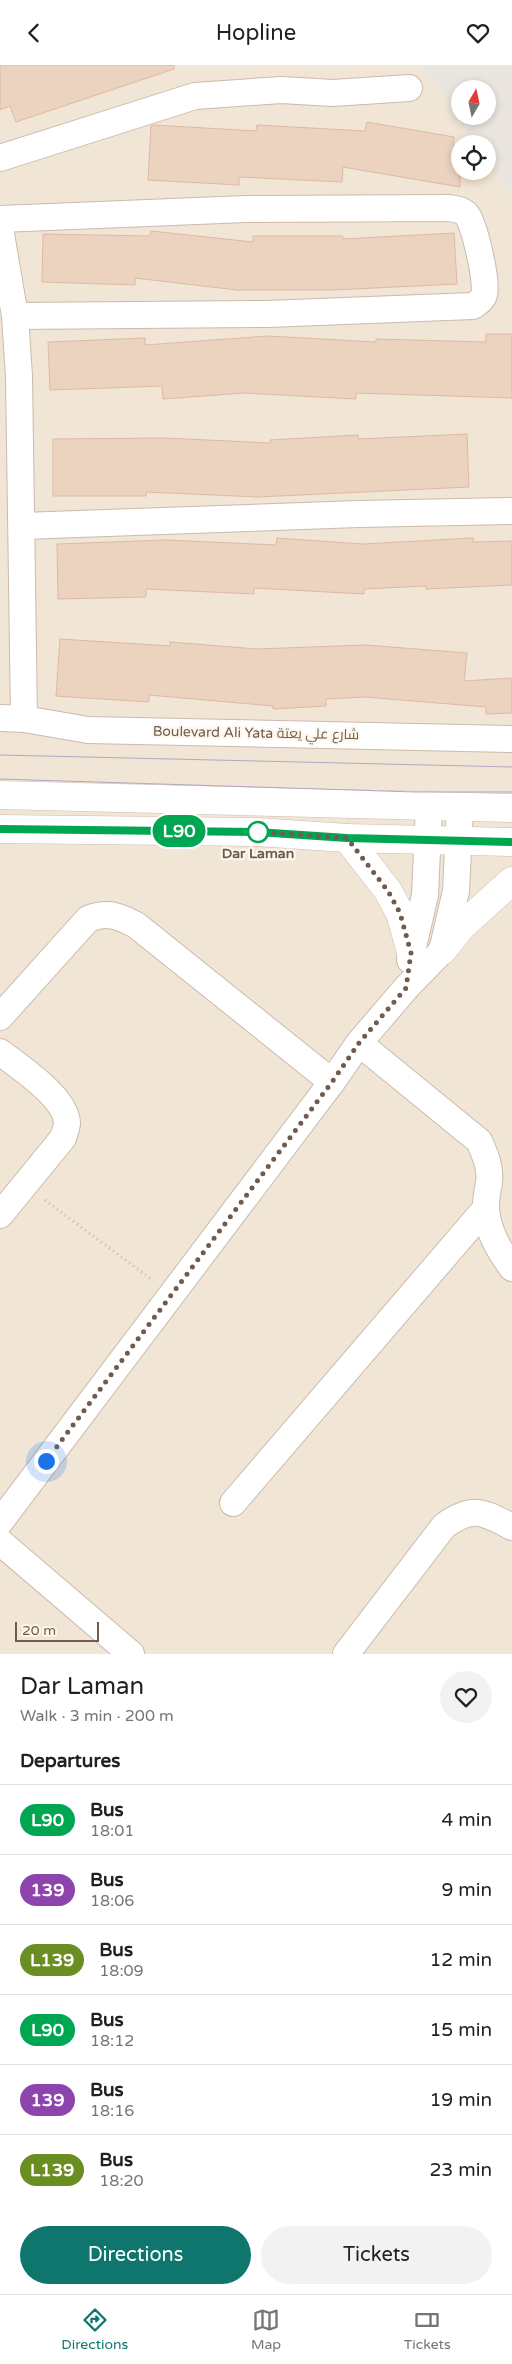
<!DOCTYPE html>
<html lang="en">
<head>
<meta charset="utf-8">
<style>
  :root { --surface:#fff; --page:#f2f2f2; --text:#202124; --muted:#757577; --line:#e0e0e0; --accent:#0f766e }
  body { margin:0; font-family:"Varela Round",Cairo,sans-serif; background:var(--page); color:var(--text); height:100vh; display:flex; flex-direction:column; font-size:19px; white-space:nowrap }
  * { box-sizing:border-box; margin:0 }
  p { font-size:16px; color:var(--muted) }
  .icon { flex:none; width:28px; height:28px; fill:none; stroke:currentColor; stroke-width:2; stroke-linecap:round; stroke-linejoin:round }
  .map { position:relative; height:1589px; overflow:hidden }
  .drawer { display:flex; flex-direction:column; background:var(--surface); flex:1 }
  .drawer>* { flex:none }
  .badge { padding:0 10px; border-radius:16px; font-size:18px; line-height:32px }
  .needle { width:32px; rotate:9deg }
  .fabs { position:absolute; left:451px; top:15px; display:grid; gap:10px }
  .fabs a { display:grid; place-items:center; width:45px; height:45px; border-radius:50%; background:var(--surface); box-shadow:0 2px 8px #0003; font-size:25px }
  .scale { position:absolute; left:15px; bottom:12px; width:84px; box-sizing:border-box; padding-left:5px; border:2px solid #705b4e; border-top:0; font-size:14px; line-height:18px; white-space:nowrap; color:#705b4e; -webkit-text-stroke:4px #fdf7ec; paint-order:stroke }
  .you { position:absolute; width:25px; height:25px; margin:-12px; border:4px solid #fff; border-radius:50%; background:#1a73e8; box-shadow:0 0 0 8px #1a73e833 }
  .map>.badge { position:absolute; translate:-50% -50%; box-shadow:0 0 0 2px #fff }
  h2 { padding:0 20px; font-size:19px; line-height:45px }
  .round { display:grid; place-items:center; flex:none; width:52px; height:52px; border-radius:26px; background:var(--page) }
  .head { display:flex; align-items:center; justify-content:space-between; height:85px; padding:0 20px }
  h1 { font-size:24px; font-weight:600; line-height:38px }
  .primary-button { display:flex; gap:10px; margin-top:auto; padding:10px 20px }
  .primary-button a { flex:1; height:58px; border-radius:30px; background:var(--accent); color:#fff; font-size:20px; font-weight:600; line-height:58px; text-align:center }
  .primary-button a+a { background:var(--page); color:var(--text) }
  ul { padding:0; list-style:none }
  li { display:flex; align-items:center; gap:15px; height:70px; padding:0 20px; border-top:1px solid var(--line) }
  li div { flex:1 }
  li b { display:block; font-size:19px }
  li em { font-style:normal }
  li .badge { min-width:55px; font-weight:700; text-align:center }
  header { display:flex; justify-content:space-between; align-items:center; height:65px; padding:0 20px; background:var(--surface); font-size:22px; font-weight:600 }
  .menu { display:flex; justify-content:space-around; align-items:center; height:70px; border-top:1px solid var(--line); background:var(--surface); font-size:14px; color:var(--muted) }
  .menu a { display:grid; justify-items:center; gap:2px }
  .menu .selected { color:var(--accent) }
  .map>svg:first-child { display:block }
</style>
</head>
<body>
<header><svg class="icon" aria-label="back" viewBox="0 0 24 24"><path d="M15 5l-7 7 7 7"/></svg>Hopline<svg class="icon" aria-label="heart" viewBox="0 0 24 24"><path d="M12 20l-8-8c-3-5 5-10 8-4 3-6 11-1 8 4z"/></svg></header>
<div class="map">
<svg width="512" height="1589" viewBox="0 0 512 1589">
  <rect width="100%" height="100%" fill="#faf2e6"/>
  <path fill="#f1e5d5" d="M0,0H421L475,79H460V106H488V96L512,132V1589H0Z"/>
  <path fill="#eae5df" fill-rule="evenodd" d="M421,0H512V132L488,96V79H475ZM460,24H488V51H460Z"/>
  <g fill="#ecd3c0" stroke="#ddbaa3">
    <path d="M0,0H174V4L16,57L10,41L0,45Z"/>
    <path d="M367,57L454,72L453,80L460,82V122L343,102L342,117L239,112V120L148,115L151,61L154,60L256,66L257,60L365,66Z"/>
    <path d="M151,166L253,177V171H343V174L454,168L457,219L333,225H237L135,213V220L42,217L43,169L150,171Z"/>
    <path d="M486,269H512V333L356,328V334L244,328L163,334L162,321L50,325L48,277L145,273V280L268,271L376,277V274L486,277Z"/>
    <path d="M467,369L469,422L258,432L146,427V431H53V374L166,373L270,378V375L358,370V374Z"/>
    <path d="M277,473L363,479L473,473V477L512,476V520L426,524V521L364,524V529L254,523V529L146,524V532L58,534L57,479L166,475L276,480Z"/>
    <path d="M60,574L170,581V577L257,584L365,580L467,588L464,616L512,613V648L486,649V642L365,632L326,634V641L273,644V641L149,630V637L56,631Z"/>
  </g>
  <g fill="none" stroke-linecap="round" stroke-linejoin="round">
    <g stroke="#cabbad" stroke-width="28">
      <g id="street">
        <path d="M0,93L195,31L281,25L333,28L409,23"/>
        <path d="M0,154L246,144L449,143C455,144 463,145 467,150C475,162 488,218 484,230C482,236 477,238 473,241L267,249L15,251"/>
        <path d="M0,163L15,251L19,311L24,654"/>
        <path d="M22,461L358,449L512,446"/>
        <path d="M0,653L24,654L88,665L512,674"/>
        <path d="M410,895L425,830L429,741"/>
        <path d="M0,952L88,854C107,846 119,851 136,860L332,1017"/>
        <path d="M359,978L479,1076C485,1089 491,1103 489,1117C488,1126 485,1135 486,1144C488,1167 499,1185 512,1203"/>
        <path d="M0,987C19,1002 66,1032 67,1058C67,1062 64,1069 63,1073L0,1150"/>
        <path d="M233,1438L486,1143"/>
        <path d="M0,1457L332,1017L359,978L406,923L442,886L456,826L460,743"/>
        <path d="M0,1477L131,1589"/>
        <path d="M346,1589L444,1461C473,1440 483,1447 512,1462"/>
      </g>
    </g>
    <g stroke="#cfbdae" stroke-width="29">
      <g id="secondary">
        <path d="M0,730L512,743"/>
        <path d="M0,764L257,767L347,773L512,777"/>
        <path d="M347,773L388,826L400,848L411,887"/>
        <path d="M442,886L463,860L512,816"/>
      </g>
    </g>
    <path stroke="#d1b6a4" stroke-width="3" stroke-dasharray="1 4" stroke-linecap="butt" d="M45,1135L151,1214"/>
    <use href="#street" stroke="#fff" stroke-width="26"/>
    <use href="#secondary" stroke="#fff" stroke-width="28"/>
    <g stroke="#b6a6c2" stroke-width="1">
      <path d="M0,690L512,702"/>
      <path d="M0,714L415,727H512"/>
    </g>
  </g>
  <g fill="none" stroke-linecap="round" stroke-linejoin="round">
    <g stroke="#fff" stroke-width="11">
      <path id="line" d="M0,764L257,767L347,773L512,777"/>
    </g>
    <use href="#line" stroke="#00a651" stroke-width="8"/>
    <path stroke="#705b4e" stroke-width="5" stroke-dasharray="0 9" d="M46,1396L332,1017L359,978L406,923L411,888L400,848L388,826L347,773L258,767"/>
  </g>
  <circle fill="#fff" stroke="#00a651" stroke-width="2.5" cx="258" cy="767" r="10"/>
  <g text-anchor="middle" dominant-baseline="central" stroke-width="4.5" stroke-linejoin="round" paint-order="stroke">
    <g font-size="14" fill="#705b4e" stroke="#fdf7ec">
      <text transform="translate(256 668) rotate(1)">Boulevard Ali Yata شارع علي يعتة</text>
    </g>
    <g font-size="14" font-weight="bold" fill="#705b4e" stroke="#fdf7ec">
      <text x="258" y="788">Dar Laman</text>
    </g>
  </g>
</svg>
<div class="fabs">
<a><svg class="needle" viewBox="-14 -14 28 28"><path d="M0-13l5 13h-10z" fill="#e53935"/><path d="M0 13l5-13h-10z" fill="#757577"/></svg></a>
<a><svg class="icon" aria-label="locate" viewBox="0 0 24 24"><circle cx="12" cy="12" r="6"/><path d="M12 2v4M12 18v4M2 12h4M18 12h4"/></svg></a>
</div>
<div class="scale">20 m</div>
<div class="you" style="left:46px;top:1396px"></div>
<b class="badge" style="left:179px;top:766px;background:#00a651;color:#fff">L90</b>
</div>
<section class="drawer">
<div class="head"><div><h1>Dar Laman</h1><p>Walk · 3 min · 200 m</p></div><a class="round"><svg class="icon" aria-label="heart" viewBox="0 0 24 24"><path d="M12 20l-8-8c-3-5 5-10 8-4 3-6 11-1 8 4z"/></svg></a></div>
<h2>Departures</h2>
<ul>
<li><span class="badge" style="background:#00a651;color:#fff">L90</span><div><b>Bus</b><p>18:01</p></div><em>4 min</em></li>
<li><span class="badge" style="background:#8e44ad;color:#fff">139</span><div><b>Bus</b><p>18:06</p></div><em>9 min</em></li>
<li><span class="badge" style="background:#6b8e23;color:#fff">L139</span><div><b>Bus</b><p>18:09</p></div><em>12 min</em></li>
<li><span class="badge" style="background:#00a651;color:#fff">L90</span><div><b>Bus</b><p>18:12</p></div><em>15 min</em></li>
<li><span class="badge" style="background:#8e44ad;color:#fff">139</span><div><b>Bus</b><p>18:16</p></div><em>19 min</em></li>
<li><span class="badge" style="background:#6b8e23;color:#fff">L139</span><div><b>Bus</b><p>18:20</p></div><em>23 min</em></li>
</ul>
<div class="primary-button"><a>Directions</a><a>Tickets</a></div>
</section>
<nav class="menu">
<a class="selected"><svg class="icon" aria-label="directions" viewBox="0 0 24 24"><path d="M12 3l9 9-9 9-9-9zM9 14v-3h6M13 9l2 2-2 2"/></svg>Directions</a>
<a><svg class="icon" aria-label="map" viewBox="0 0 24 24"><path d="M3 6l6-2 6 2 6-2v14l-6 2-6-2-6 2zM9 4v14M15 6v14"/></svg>Map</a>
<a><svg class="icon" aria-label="tickets" viewBox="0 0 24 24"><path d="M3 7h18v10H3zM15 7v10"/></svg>Tickets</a>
</nav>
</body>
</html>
